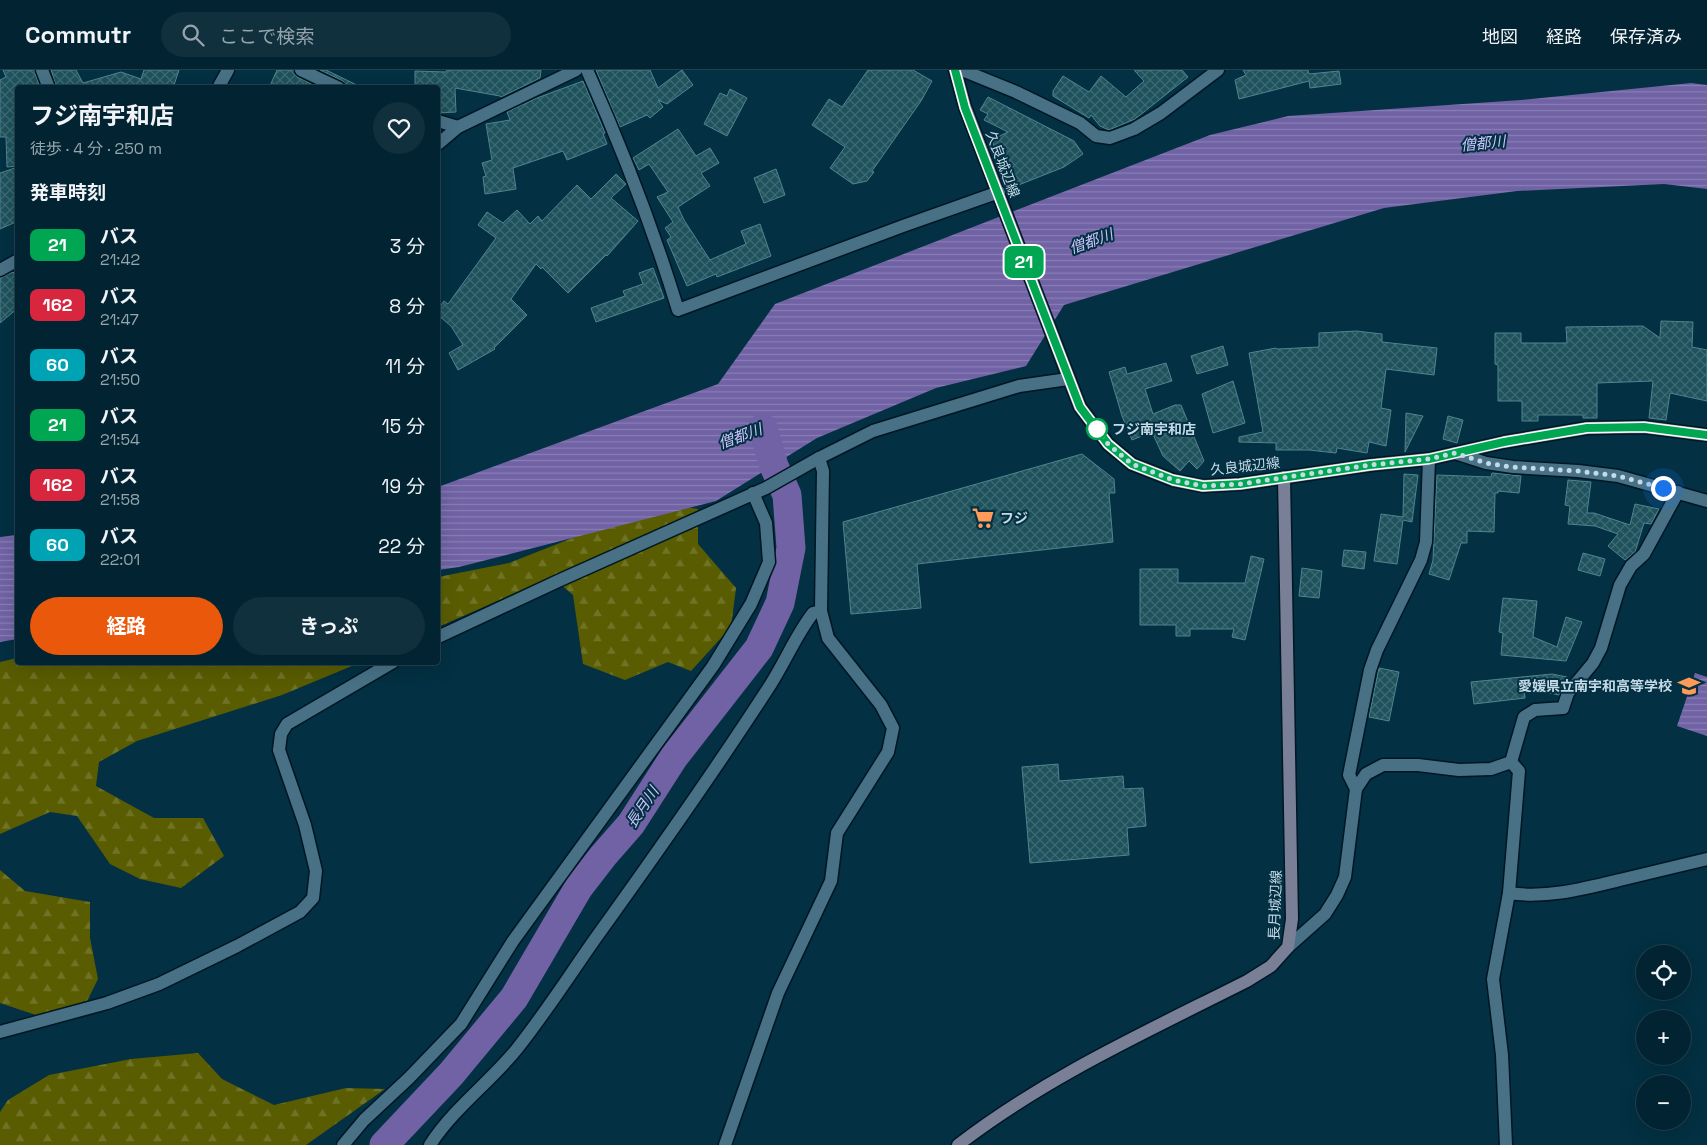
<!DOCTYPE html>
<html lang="ja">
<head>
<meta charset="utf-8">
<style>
  :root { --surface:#022432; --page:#10303e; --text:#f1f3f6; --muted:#96a4ac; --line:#23414d; --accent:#ea580c }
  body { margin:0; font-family:"Space Grotesk","Noto Sans JP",sans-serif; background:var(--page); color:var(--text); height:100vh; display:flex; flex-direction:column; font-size:19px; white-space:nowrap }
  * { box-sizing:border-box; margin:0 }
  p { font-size:16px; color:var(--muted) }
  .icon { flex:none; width:28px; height:28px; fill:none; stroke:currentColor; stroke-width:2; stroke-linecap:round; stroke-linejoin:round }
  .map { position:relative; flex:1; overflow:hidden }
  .details { position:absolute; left:15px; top:15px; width:425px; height:580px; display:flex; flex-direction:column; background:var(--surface); border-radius:5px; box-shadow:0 5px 20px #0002,0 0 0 1px var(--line) }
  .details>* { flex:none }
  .badge { padding:0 10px; border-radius:8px; font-size:18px; line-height:32px }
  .controls { position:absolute; left:1636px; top:875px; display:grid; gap:10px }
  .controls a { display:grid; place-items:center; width:55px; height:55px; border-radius:50%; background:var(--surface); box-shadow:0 5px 20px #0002,0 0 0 1px var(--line); font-size:25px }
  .you { position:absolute; width:25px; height:25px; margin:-12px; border:4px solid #fff; border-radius:50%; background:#1a73e8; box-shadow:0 0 0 8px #1a73e833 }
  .map>.badge { position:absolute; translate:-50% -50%; box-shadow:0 0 0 2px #fff }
  h2 { padding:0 15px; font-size:19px; line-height:45px }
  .round { display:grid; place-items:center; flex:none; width:52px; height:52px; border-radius:26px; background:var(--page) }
  .overview { display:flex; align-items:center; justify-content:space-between; height:85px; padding:0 15px }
  h1 { font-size:24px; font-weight:700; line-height:38px }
  .cta { display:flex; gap:10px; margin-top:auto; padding:10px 15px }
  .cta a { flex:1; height:58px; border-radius:30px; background:var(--accent); color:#fff; font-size:20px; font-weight:700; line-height:58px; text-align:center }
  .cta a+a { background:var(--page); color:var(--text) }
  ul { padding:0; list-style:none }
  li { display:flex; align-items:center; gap:15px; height:60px; padding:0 15px }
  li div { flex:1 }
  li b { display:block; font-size:19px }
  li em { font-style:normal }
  li .badge { min-width:55px; font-weight:700; text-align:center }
  header { display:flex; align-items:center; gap:30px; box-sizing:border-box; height:70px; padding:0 25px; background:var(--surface); border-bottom:1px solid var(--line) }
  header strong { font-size:24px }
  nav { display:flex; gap:28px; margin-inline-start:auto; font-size:18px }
  .search { width:350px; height:45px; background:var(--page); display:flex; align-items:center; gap:12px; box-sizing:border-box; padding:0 18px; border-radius:28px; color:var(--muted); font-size:19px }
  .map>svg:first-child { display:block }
</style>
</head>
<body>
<header>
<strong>Commutr</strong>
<div class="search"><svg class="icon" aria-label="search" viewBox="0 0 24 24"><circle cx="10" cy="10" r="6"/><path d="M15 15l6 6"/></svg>ここで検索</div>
<nav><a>地図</a><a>経路</a><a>保存済み</a></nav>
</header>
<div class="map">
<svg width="1707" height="1075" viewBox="0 0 1707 1075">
  <defs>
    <pattern id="forest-firs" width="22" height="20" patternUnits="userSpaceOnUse" patternTransform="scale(1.25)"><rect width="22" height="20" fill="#595c00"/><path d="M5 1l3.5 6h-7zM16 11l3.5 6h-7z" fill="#6f7325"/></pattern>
    <pattern id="water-rules" width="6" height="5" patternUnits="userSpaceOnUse" patternTransform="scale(1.25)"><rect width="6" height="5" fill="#7062a4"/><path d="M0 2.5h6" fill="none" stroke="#897fb5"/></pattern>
    <pattern id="building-cross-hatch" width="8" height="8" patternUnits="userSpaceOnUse" patternTransform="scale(1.25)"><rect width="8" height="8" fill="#1e525c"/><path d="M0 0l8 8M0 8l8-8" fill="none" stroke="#3d6a73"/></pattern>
  </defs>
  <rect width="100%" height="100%" fill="#033042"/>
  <g fill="url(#forest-firs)">
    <path d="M677,436L698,439V474L736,518L731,557L691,601L668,592L625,610L583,594L573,525L552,507L438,557V507L509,493L636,443Z"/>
    <path d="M17,588L18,592L359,593L282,625L137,671L99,692L96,716L154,748H203L224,786L181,818L140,809L110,794L77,746L50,742L0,764V592Z"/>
    <path d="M0,800L25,821L90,832V868L98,909L87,931L39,946L0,933Z"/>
    <path d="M198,983L222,1009L274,1035L346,1018L385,1019L306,1075H0V1042L8,1030L49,1005L131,989Z"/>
  </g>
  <g fill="url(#water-rules)">
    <path d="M1691,13L1707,15V119L1664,114L1517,121L1384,138L1064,235L1026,296L936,318L817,368L716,431L459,497L438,500V417L718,314L775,234L1210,65L1288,46L1521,30Z"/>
    <path d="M17,465V569L0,572V467Z"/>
    <path d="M1695,603L1707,607V666L1677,656Z"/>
  </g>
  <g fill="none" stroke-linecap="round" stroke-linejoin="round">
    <path stroke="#7062a4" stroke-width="29" d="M384,1075L451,1004L514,928L579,817L603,786L631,754L674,687L759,578L780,533L791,478L787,425L774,396L763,358"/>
  </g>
  <g fill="url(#building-cross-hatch)" stroke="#51848e">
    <path d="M3,0H34L40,18H18V96L7,97L6,67H0V10L6,7Z"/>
    <path d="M51,0H76L83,13L121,2L141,9L144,0H179L173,18H57Z"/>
    <path d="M277,0H293L297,7L319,18H269Z"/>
    <path d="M320,0H326L363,18H347L343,11Z"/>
    <path d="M447,0H541L540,8L501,27L500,26L455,18L456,42L438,43V18H415V1L446,2Z"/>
    <path d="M596,0H650L658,18L682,0L693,15L667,34L658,30L663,37L650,48L647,45L620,57Z"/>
    <path d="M868,0H913L932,11L921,31L872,101L874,102L867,111L853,114L830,98L845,77L812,55L829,29L842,37Z"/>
    <path d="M1134,0H1182L1188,7L1135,49L1109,60L1100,56L1091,45L1089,48L1053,26V21L1063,6L1089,22L1101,6L1126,27L1144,11Z"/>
    <path d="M1243,0H1308L1309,4L1339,1L1341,14L1310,18L1309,11L1239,29L1235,10L1246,5Z"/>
    <path d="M583,11L605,63L603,64L607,74L567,90L563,81L513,98L516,119L485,124L483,107L486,106L482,93L492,90L486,54L510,50L507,42L537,28Z"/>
    <path d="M730,19L747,28L727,66L704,54L720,23L727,26Z"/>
    <path d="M988,27L1074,71L1083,84L1064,97L1011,118L1001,92H1002L991,70L1008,62L984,50L988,44L980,40Z"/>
    <path d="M678,59L696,86L710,78L719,93L701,103L710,116L678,137L684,150L710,190L746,174L741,161L760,154L771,186L717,207L716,204L687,216L667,170L671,167L665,158L673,152L657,127L668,122L649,94L639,100L633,88Z"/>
    <path d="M18,97V151L0,159V103Z"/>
    <path d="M776,99L785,125L764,133L754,108Z"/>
    <path d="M616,104L626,114L611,128L638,151L607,186L606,185L568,223L542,197L541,199L536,194L511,229L527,245L494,278L495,279L458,300L449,283L463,275L451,256L438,245V239L444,231L448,234L496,168L478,155L487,142L503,153L517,140L530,154L538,146L542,151L577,115L591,129Z"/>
    <path d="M653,198L664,228L596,252L591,238L625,226L623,221L643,214L639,203Z"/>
    <path d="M13,202L18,207V238L0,253V208Z"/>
    <path d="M1661,251L1693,252L1692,277L1707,280V331L1670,323L1666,350L1649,348L1653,311L1597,313V348H1583V345H1538V351H1522V331H1498V295L1495,294V263H1521V273H1567L1566,257L1643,256L1660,268Z"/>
    <path d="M1356,261L1382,264V272L1437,278L1434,305L1386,299L1381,338L1391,340L1386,376L1369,372L1367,383L1337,378L1336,383L1309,380H1276V373L1239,372V367L1263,362L1249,283L1276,278L1277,279L1319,277V263Z"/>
    <path d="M1223,276L1228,295L1197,304L1191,286Z"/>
    <path d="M1166,293L1172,311L1145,319L1153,344L1175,335H1181L1204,391L1197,399L1189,391L1180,401L1163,386L1152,362L1132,370L1122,346L1109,302L1125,297L1127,304Z"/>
    <path d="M1233,311L1245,353L1213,363L1202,324Z"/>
    <path d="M1406,343L1423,346L1405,382Z"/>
    <path d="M1448,346L1463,350L1457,373L1443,369Z"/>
    <path d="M1082,384L1114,409L1115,423H1109L1113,472L917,494L921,538L851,544L843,452Z"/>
    <path d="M1492,403L1521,406L1519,423L1498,421V423H1495L1494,462L1467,461V473H1461L1449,510L1429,504L1433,490L1437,405L1491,407Z"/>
    <path d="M1404,404L1418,405L1412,452L1403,450L1397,494L1374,491L1381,444L1403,447Z"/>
    <path d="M1568,410L1591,412L1587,443H1594L1630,455L1635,434L1659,439L1651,454L1644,453L1635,482L1625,490L1608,476L1618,464L1595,456L1568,454L1570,436L1565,435Z"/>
    <path d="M1344,480L1366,482L1364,499L1342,496Z"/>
    <path d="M1583,483L1605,489L1600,506L1578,500Z"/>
    <path d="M1251,486L1264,489L1245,570L1232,567L1234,559H1190V566H1176V555H1140V499H1178V513H1245Z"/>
    <path d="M1302,498L1322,501L1319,528L1299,526Z"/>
    <path d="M1503,528L1537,531L1533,567L1557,577L1566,547L1582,552L1566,591L1501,585L1503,563L1499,562Z"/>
    <path d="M1379,598L1399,602L1389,651L1369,647Z"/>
    <path d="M1552,604L1567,607L1566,613L1559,625L1524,617L1525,628L1474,634L1471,612Z"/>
    <path d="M1058,694L1059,711L1123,706L1124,719L1143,718L1146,756L1127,758L1129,785L1030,793L1022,697Z"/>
  </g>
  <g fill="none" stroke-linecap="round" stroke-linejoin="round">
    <g stroke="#001724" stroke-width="15">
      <g id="minor">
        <path d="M42,0L49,18"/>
        <path d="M301,0L339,18"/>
        <path d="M587,0C622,78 653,158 678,240L903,156L999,122"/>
        <path d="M962,0L1016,22L1080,53L1096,66L1110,68L1134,59L1161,43L1218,0"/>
        <path d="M218,18L228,0"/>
        <path d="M438,51L458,57"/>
        <path d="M438,74L458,57L576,0"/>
        <path d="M0,200L18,190"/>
        <path d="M1455,383L1486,393L1513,397L1578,401L1618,406L1707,431"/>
        <path d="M438,567L558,511L766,418L819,388L873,361L1019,316L1068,309"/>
        <path d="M1511,692L1524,647L1535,640L1563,638L1568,623L1593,593L1601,578L1620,515L1631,496L1644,484L1678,422"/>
        <path d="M1356,719L1349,705L1370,600L1377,580L1421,490L1426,472L1429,389"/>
        <path d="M1509,823C1547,829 1587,818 1624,809C1652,802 1679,796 1707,789"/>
        <path d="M1288,877L1325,844L1337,825L1345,807L1356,719L1366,704L1383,695H1418L1459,700L1491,699L1511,692"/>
        <path d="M0,962L107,933L159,914L237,876L300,842L313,828L316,801L305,755L279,680L281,664L287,654L393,592"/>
        <path d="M343,1075L364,1050L409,1008L461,954L513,871L713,596L751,534L769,492L766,453L753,423"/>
        <path d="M430,1075C453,1039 489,1013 516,980C544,945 569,906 595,869C654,787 712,705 767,620C784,595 795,566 813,543L821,541"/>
        <path d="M725,1075L778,923L831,811L837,763L888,682L893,658L881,635L828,568L821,541L823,401L819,388"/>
        <path d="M1506,1075L1502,985L1493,909L1509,823L1519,701L1511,692"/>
      </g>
    </g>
    <g stroke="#001724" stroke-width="15">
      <g id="secondary">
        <path d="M955,0L965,37L1080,337L1108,374L1132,394L1173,410L1203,416L1240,414L1370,395L1429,389L1504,372L1587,358L1644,357L1707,365"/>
        <path d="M958,1075C1046,1007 1148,961 1247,911L1271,896L1288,877L1292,849L1284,407"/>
      </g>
    </g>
    <use href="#minor" stroke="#487186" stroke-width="12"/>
    <use href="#secondary" stroke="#797f97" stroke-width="12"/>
  </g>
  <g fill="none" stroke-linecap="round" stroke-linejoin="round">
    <g stroke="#fff" stroke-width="11">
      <path id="line" d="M955,0L965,38L1080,337L1108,374L1132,394L1173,410L1203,416L1240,414L1370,395L1429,389L1504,372L1587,358L1644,357L1707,365"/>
    </g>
    <use href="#line" stroke="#00a651" stroke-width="8"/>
    <path stroke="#c4dae6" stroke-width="5" stroke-dasharray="0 9" d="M1097,359L1108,374L1132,394L1173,410L1203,416L1240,414L1370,395L1429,389L1455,383L1486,393L1512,397L1578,401L1618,406L1663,418"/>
  </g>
  <defs>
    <g id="supermarket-bare" transform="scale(1.725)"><path d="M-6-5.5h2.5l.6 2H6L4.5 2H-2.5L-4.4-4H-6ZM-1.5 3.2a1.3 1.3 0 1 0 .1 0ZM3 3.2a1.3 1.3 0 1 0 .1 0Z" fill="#ff9b59" stroke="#033042" stroke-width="2.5" paint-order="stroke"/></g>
    <g id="school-bare" transform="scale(1.725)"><path d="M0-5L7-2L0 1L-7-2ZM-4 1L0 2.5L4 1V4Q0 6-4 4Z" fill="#ff9b59" stroke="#033042" stroke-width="2.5" paint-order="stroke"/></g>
  </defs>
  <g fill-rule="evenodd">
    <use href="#supermarket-bare" x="983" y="448"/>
    <use href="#school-bare" x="1689" y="616"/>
  </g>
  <circle fill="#fff" stroke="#00a651" stroke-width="2.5" cx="1097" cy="359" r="10"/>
  <g text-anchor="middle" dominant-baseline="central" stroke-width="4" stroke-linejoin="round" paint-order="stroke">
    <g font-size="14" fill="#c4dae6" stroke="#033042">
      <text transform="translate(1003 94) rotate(69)">久良城辺線</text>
      <text transform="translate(1245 396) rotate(-6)">久良城辺線</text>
      <text transform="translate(1275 835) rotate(-88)">長月城辺線</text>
    </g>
    <g font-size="14" font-weight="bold" fill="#c4dae6" stroke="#033042" text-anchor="start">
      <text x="1112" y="359">フジ南宇和店</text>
    </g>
    <g font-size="14" font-weight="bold" fill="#c4dae6" stroke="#033042" text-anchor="start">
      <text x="1000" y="448">フジ</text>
      <text x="1672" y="616" text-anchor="end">愛媛県立南宇和高等学校</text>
    </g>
    <g font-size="15" font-style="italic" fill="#cdc4fc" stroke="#033042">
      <text transform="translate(1483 73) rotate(-6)">僧都川</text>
      <text transform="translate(1091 171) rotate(-20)">僧都川</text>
      <text transform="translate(740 366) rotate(-20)">僧都川</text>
      <text transform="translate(642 737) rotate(-56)">長月川</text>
    </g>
  </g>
</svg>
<div class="controls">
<a><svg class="icon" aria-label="locate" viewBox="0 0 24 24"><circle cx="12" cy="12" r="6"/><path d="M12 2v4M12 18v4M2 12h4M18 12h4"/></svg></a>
<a>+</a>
<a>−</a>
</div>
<div class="you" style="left:1663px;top:418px"></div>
<b class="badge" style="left:1024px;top:192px;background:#00a651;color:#fff">21</b>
<section class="details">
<div class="overview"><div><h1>フジ南宇和店</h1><p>徒歩 · 4 分 · 250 m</p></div><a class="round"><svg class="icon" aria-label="heart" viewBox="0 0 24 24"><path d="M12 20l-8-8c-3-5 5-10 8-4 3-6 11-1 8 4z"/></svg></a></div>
<h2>発車時刻</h2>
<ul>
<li><span class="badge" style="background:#00a651;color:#fff">21</span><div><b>バス</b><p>21:42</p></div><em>3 分</em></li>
<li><span class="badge" style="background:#d7263d;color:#fff">162</span><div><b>バス</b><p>21:47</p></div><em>8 分</em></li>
<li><span class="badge" style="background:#00a3b4;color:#fff">60</span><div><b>バス</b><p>21:50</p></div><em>11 分</em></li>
<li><span class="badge" style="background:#00a651;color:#fff">21</span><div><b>バス</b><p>21:54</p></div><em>15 分</em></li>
<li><span class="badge" style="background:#d7263d;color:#fff">162</span><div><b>バス</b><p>21:58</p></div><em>19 分</em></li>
<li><span class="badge" style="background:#00a3b4;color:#fff">60</span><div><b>バス</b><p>22:01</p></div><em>22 分</em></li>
</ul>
<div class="cta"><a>経路</a><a>きっぷ</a></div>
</section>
</div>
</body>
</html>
